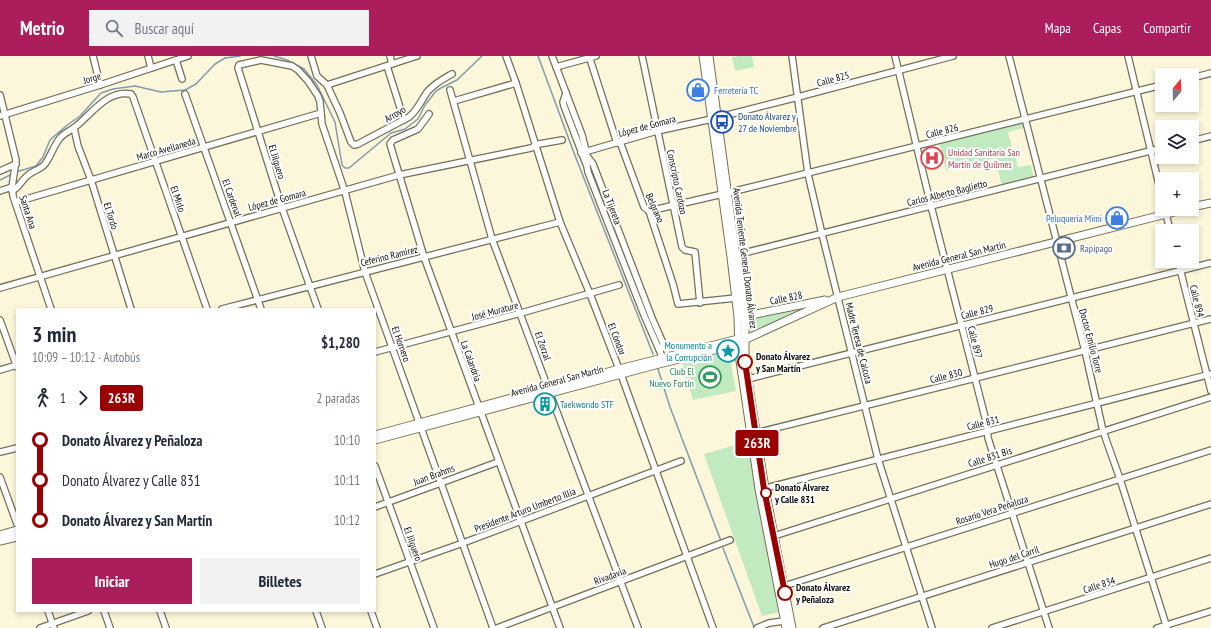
<!DOCTYPE html>
<html lang="es">
<head>
<meta charset="utf-8">
<style>
  :root { --surface:#fff; --page:#f2f2f3; --text:#1f2937; --muted:#747a83; --accent:#ac1e5b }
  body { margin:0; font-family:"PT Sans Narrow",sans-serif; background:var(--page); color:var(--text); height:100vh; display:flex; flex-direction:column; font-size:15px; white-space:nowrap }
  * { box-sizing:border-box; margin:0 }
  p { font-size:13px; color:var(--muted) }
  .icon { flex:none; width:22px; height:22px; fill:none; stroke:currentColor; stroke-width:2; stroke-linecap:round; stroke-linejoin:round }
  .map { position:relative; flex:1; overflow:hidden }
  .panel { position:absolute; left:16px; top:252px; width:360px; height:304px; display:flex; flex-direction:column; background:var(--surface); border-radius:0px; box-shadow:0 2px 6px #0003 }
  .panel>* { flex:none }
  .badge { padding:0 8px; border-radius:3px; font-size:14px; line-height:26px }
  .needle { width:26px; rotate:19deg }
  .tools { position:absolute; left:1155px; top:12px; display:grid; gap:8px }
  .tools a { display:grid; place-items:center; width:44px; height:44px; border-radius:0px; background:var(--surface); box-shadow:0 2px 6px #0003; font-size:20px }
  .map>.badge { position:absolute; translate:-50% -50%; box-shadow:0 0 0 2px #fff }
  .legs { display:flex; align-items:center; gap:6px; height:44px; padding:0 16px; font-size:13px }
  .legs p { margin-inline-start:auto }
  .overview { display:flex; align-items:center; justify-content:space-between; height:68px; padding:0 16px }
  h1 { font-size:22px; font-weight:700; line-height:30px }
  .action { display:flex; gap:8px; margin-top:auto; padding:8px 16px }
  .action a { flex:1; height:46px; border-radius:0px; background:var(--accent); color:#fff; font-size:16px; font-weight:700; line-height:46px; text-align:center }
  .action a+a { background:var(--page); color:var(--text) }
  ul { padding:0 16px; list-style:none }
  li { display:flex; align-items:center; gap:14px; height:40px; font-size:15px }
  li i { display:grid; place-items:center; width:6px; height:100%; margin:0 5px; background:currentColor }
  li i::after { content:''; width:10px; height:10px; margin:-5px; border:3px solid; border-radius:50%; background:var(--surface) }
  li p { margin-inline-start:auto }
  li:first-child i { background:linear-gradient(#0000 50%,currentColor 0) }
  li:last-child i { background:linear-gradient(currentColor 50%,#0000 0) }
  header { display:flex; align-items:center; gap:24px; box-sizing:border-box; height:56px; padding:0 20px; background:var(--accent); color:#fff }
  header strong { font-size:19px }
  nav { display:flex; gap:22px; margin-inline-start:auto; font-size:14px }
  .search { width:280px; height:36px; background:var(--page); display:flex; align-items:center; gap:10px; box-sizing:border-box; padding:0 14px; border-radius:0px; color:var(--muted); font-size:15px }
  .map>svg:first-child { display:block }
</style>
</head>
<body>
<header>
<strong>Metrio</strong>
<div class="search"><svg class="icon" aria-label="search" viewBox="0 0 24 24"><circle cx="10" cy="10" r="6"/><path d="M15 15l6 6"/></svg>Buscar aquí</div>
<nav><a>Mapa</a><a>Capas</a><a>Compartir</a></nav>
</header>
<div class="map">
<svg width="1211" height="572" viewBox="0 0 1211 572">
  <rect width="100%" height="100%" fill="#fcf6db"/>
  <g fill="#c2eac1">
    <path d="M738,0H752L754,11L735,15L732,1Z"/>
    <path d="M1023,67L1024,72L1008,76L1014,100H1015L1018,111L1031,109L1034,122L1002,130L995,102L946,115L939,87Z"/>
    <path d="M808,250V252L748,278V262Z"/>
    <path d="M727,296L729,297L736,335L693,344L682,307Z"/>
    <path d="M749,385L761,464L779,556L762,560L704,398Z"/>
  </g>
  <g fill="none" stroke-linecap="round" stroke-linejoin="round">
    <g stroke="#7f9cb0" stroke-width="1.5">
      <path d="M274,0L287,4L304,13L317,29L335,66L342,109L345,112H349L391,77L405,73L414,66L418,63L425,49L436,35L441,32L457,24L482,0"/>
      <path d="M538,0L574,97L653,298"/>
      <path d="M16,116L36,110L43,101L50,84L66,70L80,60L101,37L113,33L135,30L161,36L185,34L196,28L215,8L225,2L240,0"/>
      <path d="M0,124L12,118"/>
      <path d="M658,313L670,351L721,485"/>
      <path d="M723,492L754,571"/>
    </g>
    <g stroke="#746f57" stroke-width="8">
      <g id="minor">
        <path d="M93,0L100,29"/>
        <path d="M148,0L151,12"/>
        <path d="M311,0L317,20L327,29L340,57L351,86L354,89L358,88L409,61C418,54 421,44 428,35C435,27 443,23 452,18"/>
        <path d="M390,0L392,8"/>
        <path d="M506,0L516,27L560,166L590,238L619,313L713,572"/>
        <path d="M552,0L582,79L586,95L587,110L588,116L644,259L664,305"/>
        <path d="M589,0L617,87"/>
        <path d="M642,0L682,191L685,194L695,196L700,247"/>
        <path d="M792,0L808,118L822,178L878,403L932,572"/>
        <path d="M895,0L931,150L987,369L988,382L1049,572"/>
        <path d="M1009,0L1085,295L1103,375L1120,423L1167,572"/>
        <path d="M1128,0L1162,141"/>
        <path d="M176,4L182,23"/>
        <path d="M387,10L404,64"/>
        <path d="M556,11L596,0"/>
        <path d="M1192,22L1211,17"/>
        <path d="M327,29L417,0"/>
        <path d="M450,34L492,183L638,572"/>
        <path d="M566,37L563,46L564,50L586,108"/>
        <path d="M185,38L261,253"/>
        <path d="M0,39L16,104L12,131L13,140L51,253"/>
        <path d="M454,45L516,27"/>
        <path d="M429,58L418,73L393,84L390,88L424,201L560,572"/>
        <path d="M0,60L100,29L188,0"/>
        <path d="M74,72L78,90L91,124L131,253"/>
        <path d="M1192,85L1211,80"/>
        <path d="M620,86L644,151L649,155L673,228L678,248L736,242"/>
        <path d="M581,97L657,75L712,63L798,41L953,0"/>
        <path d="M587,100L593,108L652,262L663,287V291L660,294"/>
        <path d="M0,115L16,108"/>
        <path d="M0,135L12,131"/>
        <path d="M12,135C19,132 21,125 27,120C32,115 40,114 45,108C51,100 54,89 60,82C64,77 70,75 75,71C91,59 107,33 131,38L133,41L207,253"/>
        <path d="M16,146L321,57"/>
        <path d="M1165,153L1170,175"/>
        <path d="M649,155L727,137L1162,29"/>
        <path d="M736,199L1162,92"/>
        <path d="M1178,205L1211,335"/>
        <path d="M0,232L399,119L531,92L539,88L562,84"/>
        <path d="M222,253L560,166"/>
        <path d="M318,253L282,152L238,12L239,9L261,4L292,10L298,14L308,25L318,40L320,46L322,68L345,136L365,216L493,572"/>
        <path d="M0,264L17,311"/>
        <path d="M375,296L521,257L619,229"/>
        <path d="M0,314L17,309"/>
        <path d="M748,323L1211,207"/>
        <path d="M756,377L1211,263"/>
        <path d="M0,396L17,392"/>
        <path d="M375,410L434,572"/>
        <path d="M0,421L17,468"/>
        <path d="M762,433L1211,318"/>
        <path d="M375,451L498,406"/>
        <path d="M774,480L1211,341"/>
        <path d="M375,518L463,487L681,405"/>
        <path d="M781,531L1211,394"/>
        <path d="M48,555L54,572"/>
        <path d="M104,555L110,572"/>
        <path d="M160,555L166,572"/>
        <path d="M316,555L322,572"/>
        <path d="M371,555L377,572"/>
        <path d="M40,572L88,555"/>
        <path d="M497,572L730,484"/>
        <path d="M757,572L769,567L784,565"/>
        <path d="M823,572L1211,448"/>
        <path d="M992,572L1211,502"/>
        <path d="M1157,572L1211,555"/>
      </g>
    </g>
    <g stroke="#746f57" stroke-width="9">
      <g id="major">
        <path d="M703,0L731,201L738,261L739,298L759,433L786,572"/>
        <path d="M709,0L745,267V305L765,433L792,572"/>
        <path d="M1192,151L1211,147"/>
        <path d="M741,261L825,244"/>
        <path d="M375,379L619,313L738,283H742"/>
        <path d="M375,384L659,308L738,288L744,284L838,241L1186,153"/>
        <path d="M0,479L17,474"/>
        <path d="M0,485L17,481"/>
      </g>
    </g>
    <use href="#minor" stroke="#fff" stroke-width="5.5"/>
    <use href="#major" stroke="#fff" stroke-width="7"/>
  </g>
  <g fill="none" stroke-linecap="round" stroke-linejoin="round">
    <g stroke="#fff" stroke-width="9">
      <path id="line-1" d="M745,306L764,433L785,537"/>
    </g>
    <use href="#line-1" stroke="#990100" stroke-width="6"/>
  </g>
  <defs>
    <g id="shop-ring" transform="scale(1.15)"><circle r="9.5" fill="#fff" stroke="#3f7fe0" stroke-width="1.5"/><path d="M-5-2.5h2.3a2.7 3.5 0 0 1 5.4 0H5L5.5 6h-11ZM-1.5-2.5h3a1.5 2.3 0 0 0-3 0Z" fill="#3f7fe0"/></g>
    <g id="bus-ring" transform="scale(1.15)"><circle r="9.5" fill="#fff" stroke="#1a4fb4" stroke-width="1.5"/><path d="M-5-6H5V4H4V6H2V4H-2V6H-4V4H-5ZM-3.5-4V0h7V-4ZM-3.5 1.2v1.5H-2V1.2ZM2 1.2v1.5H3.5V1.2Z" fill="#1a4fb4"/></g>
    <g id="hospital-ring" transform="scale(1.15)"><circle r="9.5" fill="#fff" stroke="#e0444e" stroke-width="1.5"/><path d="M-5-5h3v3.5h4V-5h3V5h-3V1.5h-4V5h-3Z" fill="#e0444e"/></g>
    <g id="bank-ring" transform="scale(1.15)"><circle r="9.5" fill="#fff" stroke="#5c6f8a" stroke-width="1.5"/><path d="M-6-4H6V4H-6ZM0-2.3a2.3 2.3 0 1 0 0 4.6a2.3 2.3 0 1 0 0-4.6Z" fill="#5c6f8a"/></g>
    <g id="sight-ring" transform="scale(1.15)"><circle r="9.5" fill="#fff" stroke="#0f9aa8" stroke-width="1.5"/><path d="M0-6L1.8-2.2L6-1.7L2.9 1.2L3.7 5.4L0 3.3L-3.7 5.4L-2.9 1.2L-6-1.7L-1.8-2.2Z" fill="#0f9aa8"/></g>
    <g id="stadium-ring" transform="scale(1.15)"><circle r="9.5" fill="#fff" stroke="#2e9e5b" stroke-width="1.5"/><path d="M0-5a6.5 5 0 1 0 0 10a6.5 5 0 1 0 0-10ZM-3.5-1.8h7v3.6h-7Z" fill="#2e9e5b"/></g>
    <g id="building-ring" transform="scale(1.15)"><circle r="9.5" fill="#fff" stroke="#0f9aa8" stroke-width="1.5"/><path d="M-4-6H4V6H1V3H-1V6H-4ZM-2.5-4.3h1.7v1.8h-1.7ZM.8-4.3h1.7v1.8H.8ZM-2.5-1h1.7V.8h-1.7ZM.8-1h1.7V.8H.8Z" fill="#0f9aa8"/></g>
  </defs>
  <g fill-rule="evenodd">
    <use href="#shop-ring" x="698" y="34"/>
    <use href="#bus-ring" x="722" y="66"/>
    <use href="#hospital-ring" x="932" y="102"/>
    <use href="#shop-ring" x="1117" y="162"/>
    <use href="#bank-ring" x="1064" y="192"/>
    <use href="#sight-ring" x="728" y="295"/>
    <use href="#stadium-ring" x="710" y="321"/>
    <use href="#building-ring" x="545" y="348"/>
  </g>
  <g fill="#fff" stroke="#990100" stroke-width="2">
    <circle cx="745" cy="306" r="7"/>
    <circle cx="766" cy="437" r="5"/>
    <circle cx="785" cy="537" r="7"/>
  </g>
  <g text-anchor="middle" dominant-baseline="central" stroke-width="4" stroke-linejoin="round" paint-order="stroke">
    <g font-size="10" fill="#0e0c04" stroke="#fff">
      <text transform="translate(92 22) rotate(-17)">Jorge</text>
      <text transform="translate(833 23) rotate(-15)">Calle 825</text>
      <text transform="translate(395 58) rotate(-30)">Arroyo</text>
      <text transform="translate(647 70) rotate(-15)">López de Gomara</text>
      <text transform="translate(942 75) rotate(-14)">Calle 826</text>
      <text transform="translate(166 93) rotate(-16)">Marco Avellaneda</text>
      <text transform="translate(277 106) rotate(73)">El Jilguero</text>
      <text transform="translate(677 126) rotate(78)">Conscripto Cardozo</text>
      <text transform="translate(947 137) rotate(-14)">Carlos Alberto Baglietto</text>
      <text transform="translate(232 142) rotate(70)">El Cardenal</text>
      <text transform="translate(178 143) rotate(71)">El Mirlo</text>
      <text transform="translate(277 144) rotate(-15)">López de Gomara</text>
      <text transform="translate(612 151) rotate(69)">La Tijereta</text>
      <text transform="translate(655 152) rotate(66)">Belgrano</text>
      <text transform="translate(28 156) rotate(72)">Santa Ana</text>
      <text transform="translate(111 160) rotate(73)">El Tordo</text>
      <text transform="translate(389 200) rotate(-14)">Ceferino Ramírez</text>
      <text transform="translate(959 200) rotate(-14)">Avenida General San Martín</text>
      <text transform="translate(745 202) rotate(83)">Avenida Teniente General Donato Álvarez</text>
      <text transform="translate(786 242) rotate(-12)">Calle 828</text>
      <text transform="translate(1197 245) rotate(76)">Calle 894</text>
      <text transform="translate(495 255) rotate(-15)">José Murature</text>
      <text transform="translate(977 256) rotate(-14)">Calle 829</text>
      <text transform="translate(617 283) rotate(69)">El Cóndor</text>
      <text transform="translate(1091 285) rotate(75)">Doctor Emilio Torre</text>
      <text transform="translate(975 286) rotate(76)">Calle 897</text>
      <text transform="translate(859 287) rotate(76)">Madre Teresa de Calcuta</text>
      <text transform="translate(401 288) rotate(70)">El Hornero</text>
      <text transform="translate(543 290) rotate(70)">El Zorzal</text>
      <text transform="translate(471 305) rotate(70)">La Calandria</text>
      <text transform="translate(946 320) rotate(-14)">Calle 830</text>
      <text transform="translate(557 325) rotate(-15)">Avenida General San Martín</text>
      <text transform="translate(983 367) rotate(-14)">Calle 831</text>
      <text transform="translate(990 401) rotate(-18)">Calle 831 Bis</text>
      <text transform="translate(434 419) rotate(-20)">Juan Brahms</text>
      <text transform="translate(525 454) rotate(-21)">Presidente Arturo Umberto Illia</text>
      <text transform="translate(992 454) rotate(-18)">Rosario Vera Peñaloza</text>
      <text transform="translate(413 488) rotate(70)">El Jilguero</text>
      <text transform="translate(1014 501) rotate(-18)">Hugo del Carril</text>
      <text transform="translate(610 520) rotate(-20)">Rivadavia</text>
      <text transform="translate(1099 529) rotate(-18)">Calle 834</text>
    </g>
    <g font-size="10" fill="#366cbe" stroke="#fff" text-anchor="start">
      <text x="714" y="34">Ferretería TC</text>
      <text x="1102" y="162" text-anchor="end">Peluquería Mimi</text>
    </g>
    <g font-size="10" fill="#164399" stroke="#fff" text-anchor="start">
      <text x="738" y="60">Donato Álvarez y<tspan x="738" dy="12">27 de Noviembre</tspan></text>
    </g>
    <g font-size="10" fill="#be3a42" stroke="#fff" text-anchor="start">
      <text x="948" y="96">Unidad Sanitaria San<tspan x="948" dy="12">Martín de Quilmes</tspan></text>
    </g>
    <g font-size="10" fill="#4e5e75" stroke="#fff" text-anchor="start">
      <text x="1080" y="192">Rapipago</text>
    </g>
    <g font-size="10" fill="#0d838f" stroke="#fff" text-anchor="end">
      <text x="712" y="289">Monumento a<tspan x="712" dy="12">la Corrupción</tspan></text>
      <text x="560" y="348" text-anchor="start">Taekwondo STF</text>
    </g>
    <g font-size="10" font-weight="bold" fill="#0e0c04" stroke="#fff" text-anchor="start">
      <text x="756" y="300">Donato Álvarez<tspan x="756" dy="12">y San Martín</tspan></text>
      <text x="775" y="431">Donato Álvarez<tspan x="775" dy="12">y Calle 831</tspan></text>
      <text x="796" y="531">Donato Álvarez<tspan x="796" dy="12">y Peñaloza</tspan></text>
    </g>
    <g font-size="10" fill="#27864d" stroke="#fff" text-anchor="end">
      <text x="694" y="315">Club El<tspan x="694" dy="12">Nuevo Fortín</tspan></text>
    </g>
  </g>
</svg>
<div class="tools">
<a><svg class="needle" viewBox="-14 -14 28 28"><path d="M0-13l5 13h-10z" fill="#e53935"/><path d="M0 13l5-13h-10z" fill="#747a83"/></svg></a>
<a><svg class="icon" aria-label="layers" viewBox="0 0 24 24"><path d="M12 4l9 5-9 5-9-5zM3 14l9 5 9-5"/></svg></a>
<a>+</a>
<a>−</a>
</div>
<b class="badge" style="left:757px;top:387px;background:#990100;color:#fff">263R</b>
<section class="panel">
<div class="overview"><div><h1>3 min</h1><p>10:09 – 10:12 · Autobús</p></div><b>$1,280</b></div>
<div class="legs"><svg class="icon" aria-label="walk" viewBox="0 0 24 24"><circle cx="13" cy="4" r="2"/><path d="M13 8l-2 6 4 7M11 14l-3 7M7 12l3-4h3l4 4"/></svg>1<svg class="icon" aria-label="forward" viewBox="0 0 24 24"><path d="M9 5l7 7-7 7"/></svg><b class="badge" style="background:#990100;color:#fff">263R</b><p>2 paradas</p></div>
<ul>
<li><i style="color:#990100"></i><b>Donato Álvarez y Peñaloza</b><p>10:10</p></li>
<li><i style="color:#990100"></i><span>Donato Álvarez y Calle 831</span><p>10:11</p></li>
<li><i style="color:#990100"></i><b>Donato Álvarez y San Martín</b><p>10:12</p></li>
</ul>
<div class="action"><a>Iniciar</a><a>Billetes</a></div>
</section>
</div>
</body>
</html>
